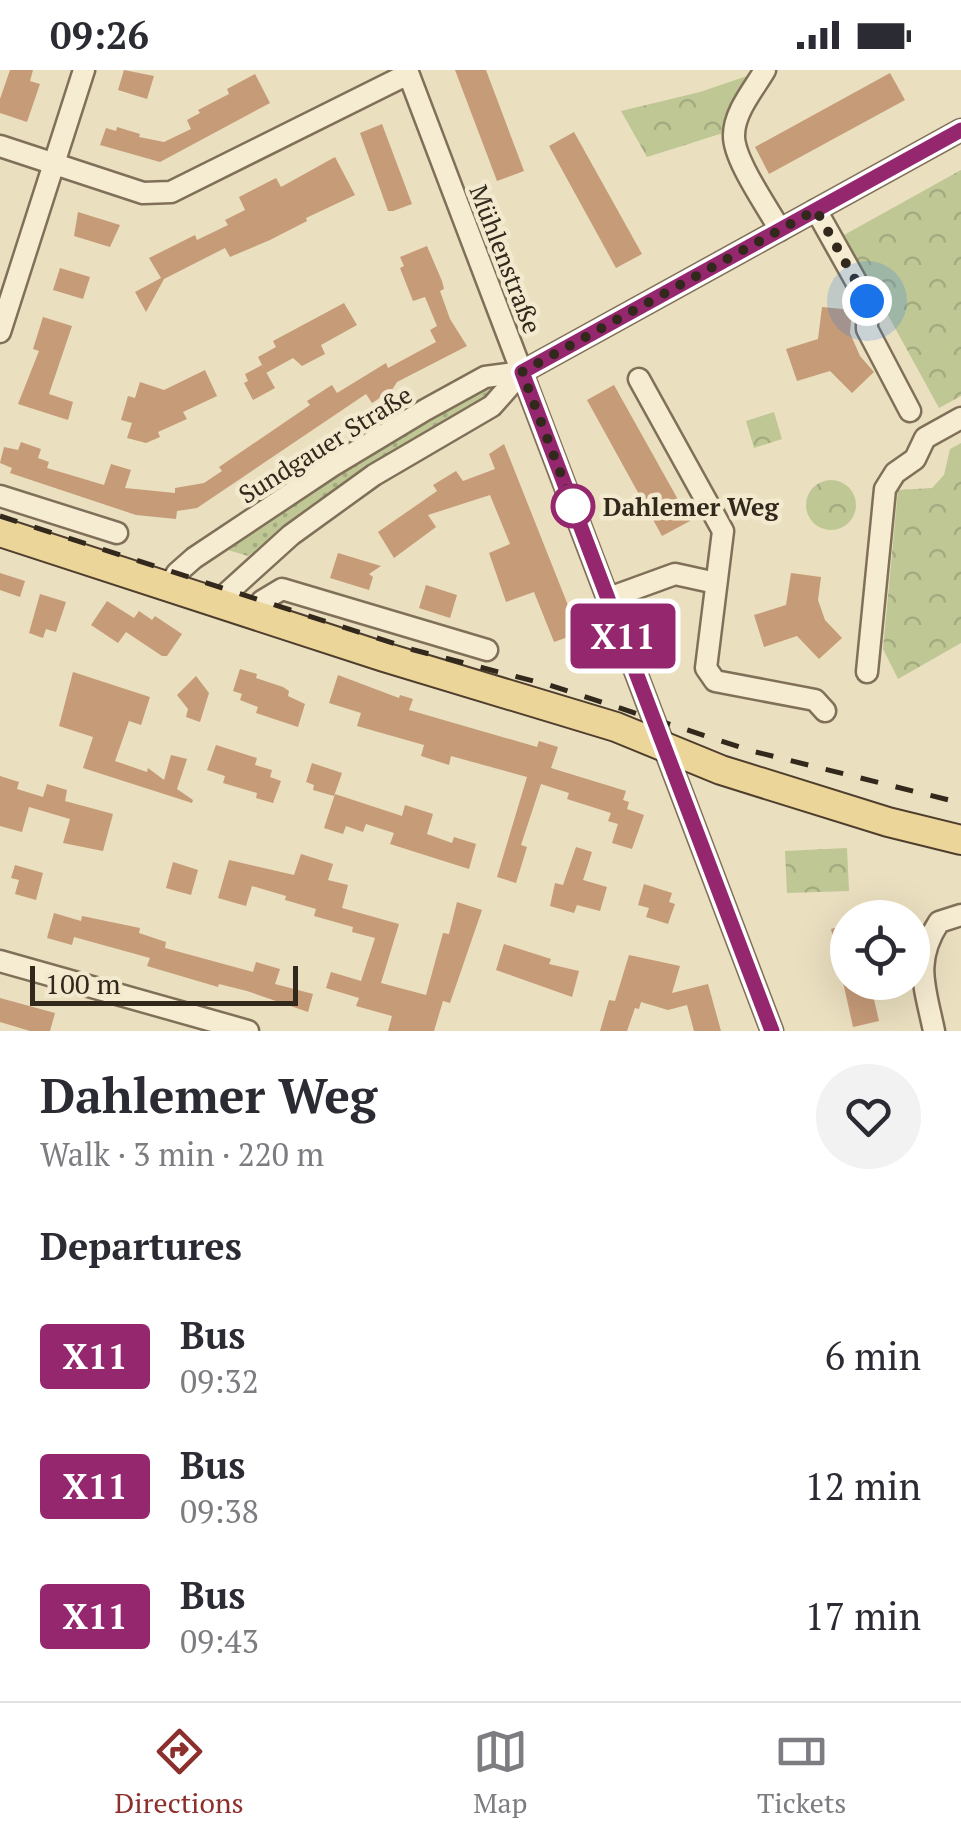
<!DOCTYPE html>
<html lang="en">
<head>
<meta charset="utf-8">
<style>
  :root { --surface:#fff; --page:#f2f2f3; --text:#2b2b33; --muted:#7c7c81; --line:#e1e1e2; --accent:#8c302d }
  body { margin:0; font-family:"PT Serif",serif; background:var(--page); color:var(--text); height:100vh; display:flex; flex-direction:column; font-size:38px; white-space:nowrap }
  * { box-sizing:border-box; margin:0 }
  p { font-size:32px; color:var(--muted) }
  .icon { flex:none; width:55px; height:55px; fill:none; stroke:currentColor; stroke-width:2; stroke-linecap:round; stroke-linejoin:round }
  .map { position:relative; height:961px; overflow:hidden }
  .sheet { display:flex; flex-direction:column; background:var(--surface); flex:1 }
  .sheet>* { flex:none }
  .badge { padding:0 20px; border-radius:8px; font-size:35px; line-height:65px }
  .tools { position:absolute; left:830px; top:830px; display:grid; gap:20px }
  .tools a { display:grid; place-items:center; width:100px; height:100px; border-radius:50%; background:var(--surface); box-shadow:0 10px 40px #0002; font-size:50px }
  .scale { position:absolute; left:30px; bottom:25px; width:268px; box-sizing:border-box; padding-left:10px; border:5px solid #32281c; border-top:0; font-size:28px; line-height:35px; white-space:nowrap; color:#32281c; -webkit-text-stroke:8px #f2e9ce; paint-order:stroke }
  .you { position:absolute; width:50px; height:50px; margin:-25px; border:8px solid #fff; border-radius:50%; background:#1a73e8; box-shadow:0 0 0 15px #1a73e833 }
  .map>.badge { position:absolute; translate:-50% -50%; box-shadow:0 0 0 5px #fff }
  h2 { padding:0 40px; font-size:38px; line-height:90px }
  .round { display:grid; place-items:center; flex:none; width:105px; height:105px; border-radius:52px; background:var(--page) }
  .headline { display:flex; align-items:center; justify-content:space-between; height:170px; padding:0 40px }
  h1 { font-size:48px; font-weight:700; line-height:75px }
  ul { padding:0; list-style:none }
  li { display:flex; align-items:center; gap:30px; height:130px; padding:0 40px }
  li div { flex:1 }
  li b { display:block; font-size:38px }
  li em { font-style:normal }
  li .badge { min-width:110px; font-weight:700; text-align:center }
  .status { display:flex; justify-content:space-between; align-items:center; height:70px; padding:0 50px; background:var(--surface); direction:ltr }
  .status svg { height:28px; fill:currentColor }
  .menu { display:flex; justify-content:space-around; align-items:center; height:140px; border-top:2px solid var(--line); background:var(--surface); font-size:28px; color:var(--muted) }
  .menu a { display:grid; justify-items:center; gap:5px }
  .menu .current { color:var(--accent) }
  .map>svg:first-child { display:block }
</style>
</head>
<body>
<div class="status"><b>09:26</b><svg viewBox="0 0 49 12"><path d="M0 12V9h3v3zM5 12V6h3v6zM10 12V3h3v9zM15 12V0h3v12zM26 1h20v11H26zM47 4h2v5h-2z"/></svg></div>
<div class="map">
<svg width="961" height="961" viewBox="0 0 961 961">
  <defs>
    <pattern id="grass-dots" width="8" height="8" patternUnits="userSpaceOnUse" patternTransform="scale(2.5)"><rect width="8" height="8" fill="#bfc795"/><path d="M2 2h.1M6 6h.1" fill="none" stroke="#a5ab80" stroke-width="1.8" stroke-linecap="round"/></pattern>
    <pattern id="park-crowns" width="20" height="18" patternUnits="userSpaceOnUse" patternTransform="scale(2.5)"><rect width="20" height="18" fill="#bfc795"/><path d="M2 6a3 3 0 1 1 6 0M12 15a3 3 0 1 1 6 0" fill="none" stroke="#a5ab80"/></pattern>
  </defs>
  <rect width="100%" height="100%" fill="#eadfbf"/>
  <path fill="url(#grass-dots)" d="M489,317L491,324L345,411L248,486L228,480L343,402Z"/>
  <g fill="url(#park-crowns)">
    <path d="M747,6L723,63L647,87L621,41L700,22Z"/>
    <path d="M961,100V326L939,338L844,165Z"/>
    <path d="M774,342L782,369L754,378L746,351Z"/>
    <path d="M961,373V573L898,609L883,579L898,420L932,418L944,405L950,379Z"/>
    <circle cx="831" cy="435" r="25"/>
    <path d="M847,778L849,821L787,823L785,781Z"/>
  </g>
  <g fill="#c69b78">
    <path d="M10,0H33L30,11L40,14L27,52L0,43V29Z"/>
    <path d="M124,0L154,6L147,29L118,20Z"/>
    <path d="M455,0H486L524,101L497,111Z"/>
    <path d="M890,3L905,30L769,104L755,77Z"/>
    <path d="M255,4L270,33L160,92L100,75L106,58L116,61L117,57L140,64L139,67L164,72L191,59L187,50L200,43L198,40L229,24L227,19Z"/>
    <path d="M382,54L412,134L393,141H388L360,63Z"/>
    <path d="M574,62L642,184L616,198L549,76Z"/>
    <path d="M335,87L355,125L306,148L307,151L270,170L230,187L225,178L164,209L146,242L135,222L161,208L149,188L195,165L197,170L228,155L225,150L245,140L239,127L276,108L281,117Z"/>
    <path d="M78,142L120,155L110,177L74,166Z"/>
    <path d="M427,176L442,211L444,219L440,221L450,249L467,276L397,312L392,320L372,333L366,324L197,438L177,441L176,449L136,445L10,403L12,398L0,393L4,377L18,380L21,372L41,379L38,388L49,392L47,398L104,415L111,394L131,400L125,418L175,423V418L204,413L222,401L219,397L310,335L307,331L332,315L337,323L386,293L388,298L436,272L430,260L437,256L425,227L413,231L400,198L404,196L400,187Z"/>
    <path d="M60,198L90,207L83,229L53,220Z"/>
    <path d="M344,233L357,255L321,275L325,284L302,296L293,288L266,303L258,287L276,277L273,271Z"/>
    <path d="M822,237L852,240L850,263L860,286L874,302L852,323L830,301L797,311L786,279L818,269Z"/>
    <path d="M43,247L72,256L49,324L73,332L68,350L18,334L39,281L33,279Z"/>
    <path d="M262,295L275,318L253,330L244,313L248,311L245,304Z"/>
    <path d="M205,300L217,326L183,342L187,349L158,362L160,367L146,373L127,368L132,353L121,350L128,326L135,328L140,312L164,320Z"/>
    <path d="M614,315L690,451L662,466L587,330Z"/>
    <path d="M504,374L579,563L554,572L534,522L506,532L489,483L510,474L490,425L428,445L436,457L394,488L378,462L437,421L433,415L456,401L463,411L495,399L489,384Z"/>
    <path d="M338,483L381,496L369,504L373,507L369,520L330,508Z"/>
    <path d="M0,503L25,511L20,527L0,520Z"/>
    <path d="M791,503L821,507L818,530L825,550L842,568L819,589L797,566L764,577L754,545L786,535Z"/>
    <path d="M426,515L457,525L450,548L419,538Z"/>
    <path d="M40,524L66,532L56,562L46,559L43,568L29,563Z"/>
    <path d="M107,531L134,548L139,541L152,550L155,546L182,564L167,586H162L126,562L118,573L91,555Z"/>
    <path d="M240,599L257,604L256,608L283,617L289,621L288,626L305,634L298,657L256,643L258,637L240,630L242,624L233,621Z"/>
    <path d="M73,602L150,627L141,655L129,651L115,691L147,702L148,698L164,710L171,685L187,689L177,719L193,730L192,733L83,698L93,667L59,656Z"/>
    <path d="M338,605L399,628L400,625L413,629L409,640L537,677L539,671L558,677L551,698L626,721L623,730L629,732L627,739L644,745L632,779L612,773L618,754L608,751L611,743L567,729L569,723L541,714L521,775L527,777L516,813L497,807L527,707L451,686L449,695L421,686L424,675L357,656L361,643L329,633Z"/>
    <path d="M196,606L209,623L200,652L186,647L188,639L177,625Z"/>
    <path d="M216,675L257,688L255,695L272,700L270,707L281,711L273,733L256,728L257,723L223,713L225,706L207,700Z"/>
    <path d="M312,693L342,703L334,726L313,720L314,715L306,712Z"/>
    <path d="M0,706L19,712L17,719L43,727L47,714L67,720L65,731L113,744L103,781L63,773L70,749L29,737L22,762L0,756Z"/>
    <path d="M335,724L402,746L405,735L433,744L427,764L452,773L454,767L476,774L469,799L390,774L394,763L366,754L363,762L346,756L343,764L324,758Z"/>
    <path d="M576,777L592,782L583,810L607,817L600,841L577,835L574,843L550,836L555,813L563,815Z"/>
    <path d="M301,784L333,794L328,810L348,815L342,838L399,854L381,913L426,925L443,863L449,864L457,832L482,840L450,933L443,931L434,961H388L392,946L356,936L359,928L326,918L331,902L361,911L375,868L352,862L353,857L314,846L316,839L285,830L286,826L252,816L246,836L218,828L229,790L294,805Z"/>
    <path d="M173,792L198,800L191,825L166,818Z"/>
    <path d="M15,795L43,803L36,830L15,824L19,810L11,808Z"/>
    <path d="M644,814L672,823L669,832L675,834L668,854L646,847L649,838L638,835Z"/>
    <path d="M54,843L81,851L82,846L140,858L139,863L166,872L165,878L253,902L256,892L280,899L275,914L313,924L308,942L247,921L219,914L218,917L147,896L150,888L74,867L72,875L47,868Z"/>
    <path d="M848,854V907H842L831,859Z"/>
    <path d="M504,874L551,889L549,894L579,901L572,927L496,900Z"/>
    <path d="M629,885L680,896L672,923L708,914L721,961H694L687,935L668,940L641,932L639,939L635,938L627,961H600L609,930L615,931Z"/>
    <path d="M843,912H870L879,951L853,957Z"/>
    <path d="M0,928L55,943L50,961H30L0,952Z"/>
  </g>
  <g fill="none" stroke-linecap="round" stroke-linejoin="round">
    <g stroke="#817059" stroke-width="25">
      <g id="minor">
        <path d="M407,0L772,961"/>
        <path d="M765,0C754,19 734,42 734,65C733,89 768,138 780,160"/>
        <path d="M0,76L143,123L171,122L408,4"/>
        <path d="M816,140L867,231V259L910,341"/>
        <path d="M0,262L84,0"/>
        <path d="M639,309L723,461L706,598L715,611L815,630L825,641"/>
        <path d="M0,426L117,463"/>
        <path d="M169,517L177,503L194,488L332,396L425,340L485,307L522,302"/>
        <path d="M609,528L675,504L716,513"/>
        <path d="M217,532L291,465L374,405L492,336L522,302L961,60"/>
        <path d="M256,544L262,531L282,519L487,580"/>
        <path d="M867,602L885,419L895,403L915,389L925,368L961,348"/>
        <path d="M0,891L248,961"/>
        <path d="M934,961C925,917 913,892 939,852L961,845"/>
      </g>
    </g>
    <g stroke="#4f3e2d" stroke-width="32">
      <path id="major" d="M0,462L384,587L616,657L721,700L888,752L961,770"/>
    </g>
    <use href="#minor" stroke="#f6ecd2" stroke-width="20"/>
    <use href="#major" stroke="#ecd599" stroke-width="28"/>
    <path stroke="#32281c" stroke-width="5" stroke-dasharray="18 18" stroke-linecap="butt" d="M0,446L414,580L549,615L752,681L961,733"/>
  </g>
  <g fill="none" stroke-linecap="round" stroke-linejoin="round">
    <g stroke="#fff" stroke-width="22">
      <path id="line" d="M772,961L522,302L961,60"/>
    </g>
    <use href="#line" stroke="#95276e" stroke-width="15"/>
    <path stroke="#32281c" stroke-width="10" stroke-dasharray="0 18" d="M573,436L522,302L816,140L867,231"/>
  </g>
  <circle fill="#fff" stroke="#95276e" stroke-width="5" cx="573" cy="436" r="20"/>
  <g text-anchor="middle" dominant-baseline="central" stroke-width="9" stroke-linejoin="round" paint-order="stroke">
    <g font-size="25" fill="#32281c" stroke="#f2e9ce">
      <text transform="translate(506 189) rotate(69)">Mühlenstraße</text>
      <text transform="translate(325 374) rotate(-32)">Sundgauer Straße</text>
    </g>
    <g font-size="25" font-weight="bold" fill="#32281c" stroke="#f2e9ce" text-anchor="start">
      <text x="603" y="436">Dahlemer Weg</text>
    </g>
  </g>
</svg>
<div class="tools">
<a><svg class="icon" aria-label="locate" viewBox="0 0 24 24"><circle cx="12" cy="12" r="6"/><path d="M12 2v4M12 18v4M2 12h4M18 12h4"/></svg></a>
</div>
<div class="scale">100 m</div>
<div class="you" style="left:867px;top:231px"></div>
<b class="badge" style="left:623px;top:566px;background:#95276e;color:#fff">X11</b>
</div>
<section class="sheet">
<div class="headline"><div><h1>Dahlemer Weg</h1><p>Walk · 3 min · 220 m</p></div><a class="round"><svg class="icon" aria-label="heart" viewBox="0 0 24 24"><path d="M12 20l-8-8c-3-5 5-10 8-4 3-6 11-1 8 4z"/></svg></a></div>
<h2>Departures</h2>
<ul>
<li><span class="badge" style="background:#95276e;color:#fff">X11</span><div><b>Bus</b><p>09:32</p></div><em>6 min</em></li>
<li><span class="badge" style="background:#95276e;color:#fff">X11</span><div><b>Bus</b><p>09:38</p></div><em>12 min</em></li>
<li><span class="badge" style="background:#95276e;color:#fff">X11</span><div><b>Bus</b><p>09:43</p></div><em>17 min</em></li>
</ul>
</section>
<nav class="menu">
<a class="current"><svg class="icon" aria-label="directions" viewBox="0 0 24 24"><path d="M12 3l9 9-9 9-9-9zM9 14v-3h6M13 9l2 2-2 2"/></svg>Directions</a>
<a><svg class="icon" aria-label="map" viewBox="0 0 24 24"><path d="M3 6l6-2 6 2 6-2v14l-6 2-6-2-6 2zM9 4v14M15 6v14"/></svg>Map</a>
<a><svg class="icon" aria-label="tickets" viewBox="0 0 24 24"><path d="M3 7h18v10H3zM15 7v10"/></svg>Tickets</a>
</nav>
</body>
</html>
